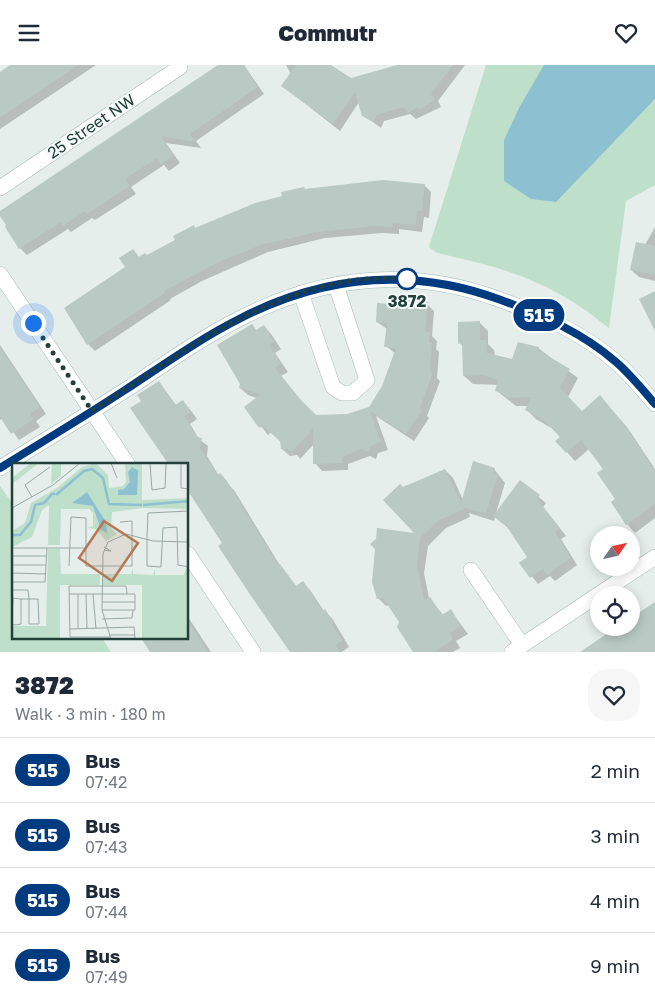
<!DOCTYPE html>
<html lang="en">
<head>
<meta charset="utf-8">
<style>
  :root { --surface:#fff; --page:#f6f6f7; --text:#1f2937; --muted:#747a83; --line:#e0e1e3 }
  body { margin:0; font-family:"Golos Text",sans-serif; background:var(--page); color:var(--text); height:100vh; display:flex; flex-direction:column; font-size:19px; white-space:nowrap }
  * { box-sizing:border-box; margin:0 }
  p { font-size:16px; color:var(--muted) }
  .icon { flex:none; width:28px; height:28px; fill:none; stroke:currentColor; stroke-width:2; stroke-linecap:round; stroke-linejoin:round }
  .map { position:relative; height:587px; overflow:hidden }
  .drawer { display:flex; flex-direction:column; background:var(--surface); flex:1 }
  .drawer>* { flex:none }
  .badge { padding:0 10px; border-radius:16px; font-size:18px; line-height:32px }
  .needle { width:32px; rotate:56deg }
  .fabs { position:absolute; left:590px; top:461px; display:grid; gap:10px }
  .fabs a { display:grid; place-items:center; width:50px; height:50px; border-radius:50%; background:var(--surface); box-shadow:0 2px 12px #0003; font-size:25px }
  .you { position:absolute; width:25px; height:25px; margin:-12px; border:4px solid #fff; border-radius:50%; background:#1a73e8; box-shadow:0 0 0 8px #1a73e833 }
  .map>.badge { position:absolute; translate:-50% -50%; box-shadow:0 0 0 2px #fff }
  .round { display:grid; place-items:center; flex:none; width:52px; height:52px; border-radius:20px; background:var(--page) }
  .overview { display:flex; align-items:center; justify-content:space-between; height:85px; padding:0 15px }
  h1 { font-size:24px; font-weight:800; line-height:38px }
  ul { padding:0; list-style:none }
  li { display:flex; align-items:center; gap:15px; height:65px; padding:0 15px; border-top:1px solid var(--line) }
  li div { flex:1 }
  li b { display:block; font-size:19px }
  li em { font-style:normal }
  li .badge { min-width:55px; font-weight:700; text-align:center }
  header { display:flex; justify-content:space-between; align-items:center; height:65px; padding:0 15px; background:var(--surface); font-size:22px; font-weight:800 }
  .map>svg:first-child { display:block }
</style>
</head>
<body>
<header><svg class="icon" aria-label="menu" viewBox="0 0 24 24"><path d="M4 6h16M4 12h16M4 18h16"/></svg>Commutr<svg class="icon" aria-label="heart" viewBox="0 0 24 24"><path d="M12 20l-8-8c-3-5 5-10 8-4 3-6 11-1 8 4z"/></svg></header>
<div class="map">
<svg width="655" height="587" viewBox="0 0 655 587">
  <rect width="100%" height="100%" fill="#e5eeeb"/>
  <g fill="#bedfca">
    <path d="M486,0H655V120L626,136L609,263C596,253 582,242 568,234C528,209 483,198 437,188L429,182Z"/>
    <path d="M0,421L14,441V573H102L111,587H0Z"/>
  </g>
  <path fill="#8dc1d2" d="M544,0H655V34L556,137L531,134L504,116V75L519,43Z"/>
  <g fill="#0003">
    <path d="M13,0H96L0,64V8Z"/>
    <path d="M219,0H244L264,29L196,76L201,83L166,78L180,98L169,106L164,100L131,122L136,129L95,155L92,153L71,167L68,164L27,190L20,183L0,148Z"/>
    <path d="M286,0H330L350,15L401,0H465L438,36L441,42L416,54L410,49L384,56L381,63L363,50L359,37L340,66L283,21L291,9Z"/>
    <path d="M424,120L431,127L429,153L424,152L422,167L399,164V169L382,168L325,173L268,187L202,216L170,234L171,235L95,286L88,279L133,186L140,193L147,191L196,164L306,126Z"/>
    <path d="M655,162V216L639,212L631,205Z"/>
    <path d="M427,239L434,246L432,271L437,276L436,284L439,287L437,313L440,316L427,351L429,353L414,376L376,351L388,385L378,388L376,394L370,391L348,399V405L322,406L315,398V378L300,394L297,390L290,391L282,384L281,377L271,367L268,370L246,342L257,333L248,330L240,323L252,260L257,266L264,261L271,269L281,284L275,288L288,307L281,311L305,341L316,351H347L370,343L384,322L396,289L386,281L387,264L377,257Z"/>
    <path d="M479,257L488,266V279L494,285L495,291L513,295L538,283L578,313L568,332L582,347L608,341L627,362L655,404V453L635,468L627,459L604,405L589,384L575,396L557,376L561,373L553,364L536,354L527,345L529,341H516L497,326L498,320L473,319L464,311V282L460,278Z"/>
    <path d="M0,280L46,349L36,356L40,362L19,375L3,353L0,355Z"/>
    <path d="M159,317L176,340L182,336L189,343L197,354L190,359L199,374L208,381L207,391L219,411L234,425L279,499L297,522L303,518L310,525L324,546L332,553L349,582L342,587H291L224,478L188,425V400L143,336Z"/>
    <path d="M494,404L505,418L496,448L520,417L546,438L543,442L566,471L561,474L577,500L555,516L550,511L538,519L521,498L529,492L511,465L495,452L494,456L469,448L470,452L446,463L428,481L424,508L429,533L444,551L451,546L468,569L456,576L460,583L453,587H415L400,557L389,540L386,541L378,533L418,469L403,423L445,405L453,413L463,435Z"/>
    <path d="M188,552L211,587H152L188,573Z"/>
  </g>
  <g fill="#bac9c4">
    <path d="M10,0H78L0,53V7Z"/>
    <path d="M218,0H243L258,22L190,69L196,77L161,71L174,91L161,99L157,93L125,114L130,121L110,134L87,149L85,146L63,161L61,157L19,184L5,162L6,160L0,151V146Z"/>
    <path d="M296,0H331L351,13L397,0H453L431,29L435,35L419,45L418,42L408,48L404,42L377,50L373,57L362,51L355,27L333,59L281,21Z"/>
    <path d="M383,115L425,119L422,146H417L416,160L393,158V162L374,161L318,167L261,180L219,197L164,226L165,228L87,280L64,243L125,202L119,193L133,184L139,192L145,188L147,190L175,175L173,171L194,160L195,163L255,138L282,131L281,127L304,122L305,124Z"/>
    <path d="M636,177L655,181V210L630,205Z"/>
    <path d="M655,226V266L639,234Z"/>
    <path d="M390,234L428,237L425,267H430L429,278H432L430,306L433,307L420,343L422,345L406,369L370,346L381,377L371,381L368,387L361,384L342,392V398L313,399V364L292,387L288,384H281L280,376L263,361L259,363L244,342L261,329L239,323L240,319L217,280L252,259L256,265L264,260L274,277L269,280L281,299L275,303L300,334L316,350L347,349L369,342L382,321L396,283L384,282L387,258L376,257L377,238L390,239Z"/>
    <path d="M480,256V275H486L487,288L512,294L518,277L539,282L538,285L570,304L560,323L582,346L600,330L631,368L655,406V438L649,444L626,460L611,437L615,434L597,408L603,404L581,375L566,388L555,376L560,372L545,356L525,345L531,332L506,333L503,329L495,326L498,315L484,310L463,311L462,278L458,279V257Z"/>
    <path d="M0,282L40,342L30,349L34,354L11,369L0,352Z"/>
    <path d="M159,316L175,340L183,335L191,347L184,351L197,372L202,373L200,383L218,410L220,408L227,416L278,500L280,499L296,521L303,516L323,546L325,544L334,558L332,560L343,575L336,580L340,587H290L249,528L218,481L222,478L188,426V400H169L130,343L141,336L137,330Z"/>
    <path d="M473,396L495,403L494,408L498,409L486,449L463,442L464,444L438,456L420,473L417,500L424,535L430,532L442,550L451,544L461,561L450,568L453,575L434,587H413L397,562L399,557L383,533L377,534L372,517L375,484L370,479L376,474L377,463L414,468L383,435L400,419L403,422L445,404L461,438Z"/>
    <path d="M520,415L540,430L537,434L560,463L555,467L571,493L547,510L543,504L530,513L519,498L527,492L507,462L493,451Z"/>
    <path d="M655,537V587H580L617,562H631V553Z"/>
    <path d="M188,555L208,587H150L141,573H188Z"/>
  </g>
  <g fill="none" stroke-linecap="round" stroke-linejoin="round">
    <g stroke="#a7b6b3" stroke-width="16">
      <g id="street">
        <path d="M301,228L333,322L342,328H353L367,315L336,220"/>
        <path d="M92,346L128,400"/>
        <path d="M188,489L253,587"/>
        <path d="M471,505L522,580"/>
        <path d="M512,587L655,492"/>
      </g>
    </g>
    <g stroke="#a3bab4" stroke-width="16">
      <g id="secondary">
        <path d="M0,123L180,2L179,0"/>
        <path d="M0,209L92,346"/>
        <path d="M0,403C44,376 88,349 132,321C167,297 203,272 241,253C325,210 412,202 501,235C542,250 583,268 616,297C630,309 643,325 655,339"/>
      </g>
    </g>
    <use href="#street" stroke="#fff" stroke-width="15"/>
    <use href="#secondary" stroke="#fff" stroke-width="15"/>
  </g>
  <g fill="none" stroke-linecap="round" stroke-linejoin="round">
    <g stroke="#fff" stroke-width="11">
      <path id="line" d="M0,403C42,377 84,352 125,325C163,300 201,273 241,253C325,210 412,202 501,235C542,250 583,268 616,297C630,309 643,325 655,339"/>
    </g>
    <use href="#line" stroke="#003b80" stroke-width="8"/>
    <path stroke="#24403b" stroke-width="5" stroke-dasharray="0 9" d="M33,258L92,346C186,285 288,204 407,214"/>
  </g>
  <circle fill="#fff" stroke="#003b80" stroke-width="2.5" cx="407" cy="214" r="10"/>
  <g text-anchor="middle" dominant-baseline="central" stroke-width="4" stroke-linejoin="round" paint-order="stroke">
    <g font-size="16" fill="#24403b" stroke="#f5faf8">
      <text transform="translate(91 61) rotate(-34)">25 Street NW</text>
    </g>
    <g font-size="16" font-weight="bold" fill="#24403b" stroke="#f5faf8">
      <text x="407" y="236">3872</text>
    </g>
  </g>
  <g transform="translate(12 398)">
    <rect width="176" height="176" fill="#e5eeeb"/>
    <path d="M19,0H27L0,21V15ZM40,0H49V13L39,21ZM84,0L96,12L97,25L111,23L114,19L113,0H130V37L176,35V46L131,45L100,49L99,65L105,71L94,78L84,66L75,65L81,63V50L77,46H49L48,82H36L37,42L30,47L20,74L0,84V68L13,60L19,40L45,25L70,4ZM36,86H48L49,111H88V122H48V175L97,176H0V163H34ZM121,105V111L141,112L143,105V112H172L174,105L177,112L176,176H130V122H91V111H119Z" fill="#bedfca"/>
    <path d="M120,4L126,7L125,32H106V27L112,26L118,19L116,9ZM75,29L94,59L95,70L89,67L81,43L60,40Z" fill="#8dc1d2"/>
    <path fill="none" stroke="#8dc1d2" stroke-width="2.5" d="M44,32L72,8L80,6L91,15L97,41L130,42M131,42L177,38M0,72H8L19,59L23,42L32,40L40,31H43"/>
    <path fill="none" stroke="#98a8a5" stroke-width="1" d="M99,0L105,15M138,0L140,27L153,25L154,0M169,0V25L177,26M20,34L13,22L38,4M0,45L41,22L68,0M177,48L136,50L135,75V103L149,104L151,65L165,64L166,102L177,104M0,85H74M92,87L99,88L92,84M0,93H35M0,102H34M57,103L59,54L74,55V103H120V58L108,59M0,110L34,111M0,119H33L35,85M0,127H16L17,136V161H27L26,136H9L0,135M57,131H123V147H90M74,131L75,166M81,131L84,166M1,135L0,161L3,162L9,161V136M90,139H123M90,156L120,155L121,147M57,166L122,164L123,176M66,166V131M97,172H123M98,174H58L57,123H114L115,131M99,176L90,147L91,91L96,79L114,71L141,78L177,79"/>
    <path fill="#b47954" fill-opacity="0.15" stroke="#b47954" stroke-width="2.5" d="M92,58L126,80L100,118L67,95Z"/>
    <rect width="176" height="176" fill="none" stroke="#24403b" stroke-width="2.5"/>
  </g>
</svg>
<div class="fabs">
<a><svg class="needle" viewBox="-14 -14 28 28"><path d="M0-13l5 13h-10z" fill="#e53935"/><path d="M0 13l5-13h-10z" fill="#747a83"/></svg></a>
<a><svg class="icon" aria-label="locate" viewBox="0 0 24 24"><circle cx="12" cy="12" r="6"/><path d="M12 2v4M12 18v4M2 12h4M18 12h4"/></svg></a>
</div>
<div class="you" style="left:33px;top:258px"></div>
<b class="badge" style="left:539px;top:250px;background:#003b80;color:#fff">515</b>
</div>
<section class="drawer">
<div class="overview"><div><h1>3872</h1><p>Walk · 3 min · 180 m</p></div><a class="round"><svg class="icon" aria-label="heart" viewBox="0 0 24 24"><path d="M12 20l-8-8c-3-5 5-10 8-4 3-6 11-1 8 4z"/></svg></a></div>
<ul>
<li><span class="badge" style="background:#003b80;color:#fff">515</span><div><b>Bus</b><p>07:42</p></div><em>2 min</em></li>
<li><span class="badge" style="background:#003b80;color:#fff">515</span><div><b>Bus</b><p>07:43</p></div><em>3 min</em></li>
<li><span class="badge" style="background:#003b80;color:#fff">515</span><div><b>Bus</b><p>07:44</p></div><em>4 min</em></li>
<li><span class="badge" style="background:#003b80;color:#fff">515</span><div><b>Bus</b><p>07:49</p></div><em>9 min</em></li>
</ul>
</section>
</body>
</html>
